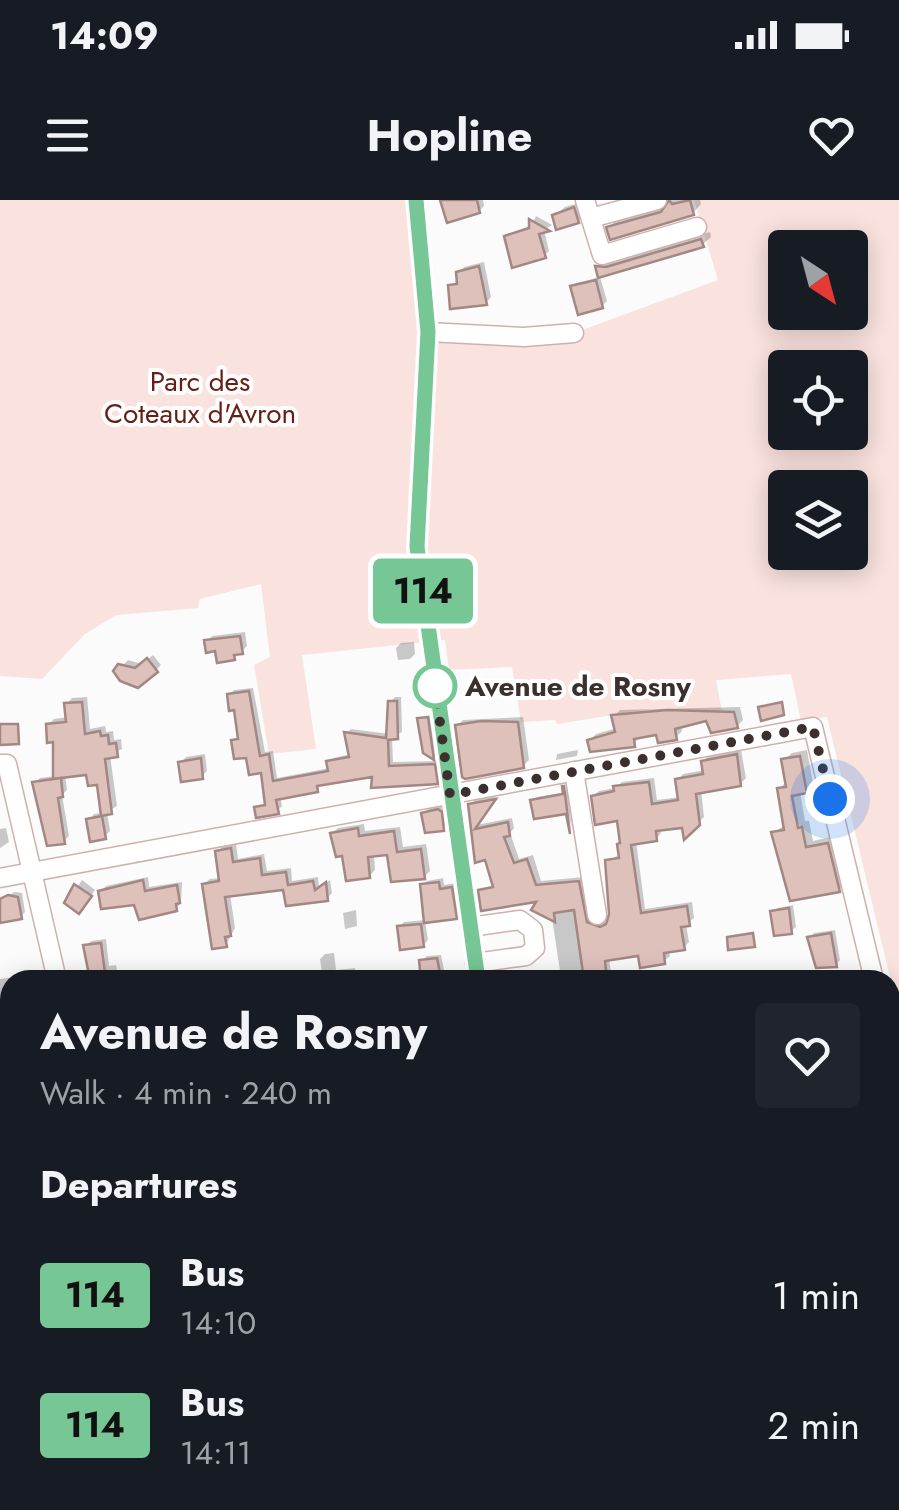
<!DOCTYPE html>
<html lang="en">
<head>
<meta charset="utf-8">
<style>
  :root { --surface:#171b24; --page:#20242c; --text:#f1f3f6; --muted:#9ea1a6 }
  body { margin:0; font-family:Jost,sans-serif; background:var(--page); color:var(--text); height:100vh; display:flex; flex-direction:column; font-size:38px; white-space:nowrap }
  * { box-sizing:border-box; margin:0 }
  p { font-size:32px; color:var(--muted) }
  .icon { flex:none; width:55px; height:55px; fill:none; stroke:currentColor; stroke-width:2; stroke-linecap:round; stroke-linejoin:round }
  .map { position:relative; flex:1; overflow:hidden }
  .drawer { position:absolute; left:0px; top:770px; width:900px; height:540px; display:flex; flex-direction:column; background:var(--surface); border-radius:30px 30px 0 0; box-shadow:0 5px 25px #0003 }
  .drawer>* { flex:none }
  .badge { padding:0 20px; border-radius:8px; font-size:35px; line-height:65px }
  .needle { width:65px; rotate:144deg }
  .tools { position:absolute; left:768px; top:30px; display:grid; gap:20px }
  .tools a { display:grid; place-items:center; width:100px; height:100px; border-radius:10px; background:var(--surface); box-shadow:0 5px 25px #0003; font-size:50px }
  .you { position:absolute; width:50px; height:50px; margin:-25px; border:8px solid #fff; border-radius:50%; background:#1a73e8; box-shadow:0 0 0 15px #1a73e833 }
  .map>.badge { position:absolute; translate:-50% -50%; box-shadow:0 0 0 5px #fff }
  h2 { padding:0 40px; font-size:38px; line-height:90px }
  .round { display:grid; place-items:center; flex:none; width:105px; height:105px; border-radius:10px; background:var(--page) }
  .head { display:flex; align-items:center; justify-content:space-between; height:170px; padding:0 40px }
  h1 { font-size:48px; font-weight:700; line-height:75px }
  ul { padding:0; list-style:none }
  li { display:flex; align-items:center; gap:30px; height:130px; padding:0 40px }
  li div { flex:1 }
  li b { display:block; font-size:38px }
  li em { font-style:normal }
  li .badge { min-width:110px; font-weight:700; text-align:center }
  .status { display:flex; justify-content:space-between; align-items:center; height:70px; padding:0 50px; background:var(--surface); direction:ltr }
  .status svg { height:28px; fill:currentColor }
  header { display:flex; justify-content:space-between; align-items:center; height:130px; padding:0 40px; background:var(--surface); font-size:45px; font-weight:700 }
  .map>svg:first-child { display:block }
</style>
</head>
<body>
<div class="status"><b>14:09</b><svg viewBox="0 0 49 12"><path d="M0 12V9h3v3zM5 12V6h3v6zM10 12V3h3v9zM15 12V0h3v12zM26 1h20v11H26zM47 4h2v5h-2z"/></svg></div>
<header><svg class="icon" aria-label="menu" viewBox="0 0 24 24"><path d="M4 6h16M4 12h16M4 18h16"/></svg>Hopline<svg class="icon" aria-label="heart" viewBox="0 0 24 24"><path d="M12 20l-8-8c-3-5 5-10 8-4 3-6 11-1 8 4z"/></svg></header>
<div class="map">
<svg width="899" height="1310" viewBox="0 0 899 1310">
  <rect width="100%" height="100%" fill="#fbfbfb"/>
  <path fill="#feeeeb" d="M10,846V1029L0,1031V848Z"/>
  <path fill="#fae2de" fill-rule="evenodd" d="M0,0H416L428,131L574,133L718,80L694,0H899V814L827,517L801,521L791,474L716,480L722,512L651,509L557,524L555,520L521,522L512,467L449,470L445,440L302,455L316,549L269,554L254,465L270,457L261,384L200,399L198,408L116,415L85,434L42,479L0,476ZM785,48H850V112H785ZM785,168H850V232H785ZM785,288H850V352H785Z"/>
  <g fill="#0003">
    <path d="M444,0H483L484,6L479,11Z"/>
    <path d="M671,0H700L701,4L693,13L609,27L618,19L671,4Z"/>
    <path d="M579,3L583,16L578,21L555,16L565,7Z"/>
    <path d="M536,16L552,25L544,30L549,51L544,56L506,37L532,25Z"/>
    <path d="M710,32L711,37L702,45L600,74L598,67L606,59L616,60Z"/>
    <path d="M484,62L491,97L486,103L450,86L459,80V73L464,67Z"/>
    <path d="M600,77L607,101L602,106L572,87L577,83Z"/>
    <path d="M245,432L247,446L234,458L207,441L212,436Z"/>
    <path d="M414,442L415,454L410,459L398,460L396,448L401,443Z"/>
    <path d="M153,455L161,465L156,470L116,472L128,460L142,464Z"/>
    <path d="M253,488L265,552L273,551L277,578L330,568L329,562L334,558L351,554L347,533L351,529L389,534L390,502L395,497H401L402,532L392,537L393,562L439,561L441,577L437,582L374,574L322,583L317,590L280,596L282,606L277,611L257,608L268,602L263,570L234,541L239,537L236,507L229,495L234,490Z"/>
    <path d="M87,497L90,529L105,526L106,532L113,531L114,540L121,539L122,549L110,555L117,606L107,612L110,631L105,636L89,620L94,614L104,613L99,583L89,572L65,575L67,590L62,595L69,636L64,641L35,583L40,578L55,576L56,540L48,525L54,519L68,517L67,504L72,498Z"/>
    <path d="M740,507L743,520L737,526L707,518L681,525L682,531L676,537L658,532L640,535L634,545L590,540L596,534L617,528L614,516L620,510Z"/>
    <path d="M432,514L438,553L434,557L425,551L420,519Z"/>
    <path d="M523,517L529,560L523,566L457,526L463,520Z"/>
    <path d="M578,550L577,556L556,560L557,554Z"/>
    <path d="M741,550L746,578L740,584L701,590L704,617L685,635L684,625L661,628V633L656,639L636,641L645,709L692,702L694,718L686,724L689,742L684,747L668,749L670,756L664,761L640,753L609,758L612,780H543L548,773L560,771L552,718L541,699L481,691L495,684L486,657L477,660L470,605L476,599L497,595L476,625L512,618L514,628L510,633L519,659L533,655L541,681L584,677L591,717L607,723L612,714L607,661L621,654L622,642L619,618L593,596L599,591L615,588L622,582L654,578L657,600L680,597L678,580L683,574L705,570L703,561L709,556Z"/>
    <path d="M807,550L813,583L800,592L805,621H809L813,641L835,636L846,682L839,690L773,633L785,625L779,589L787,581L784,560L792,553Z"/>
    <path d="M205,554L207,571L202,576L181,563L186,557Z"/>
    <path d="M567,586L572,629L568,611L536,616L533,601L537,597L566,592Z"/>
    <path d="M444,605L448,623L443,628L424,613L429,608Z"/>
    <path d="M364,624L365,631L400,627L403,647L426,644L430,671L424,677L389,652L374,654L375,670L369,676L344,653L332,634L338,628Z"/>
    <path d="M6,628L9,642L0,648V629Z"/>
    <path d="M236,644L238,659L264,654L267,671L291,668L292,681L318,677L319,688L330,680L332,693L327,698L285,687L230,694L235,728L226,745L204,684L210,679L221,678L218,652L223,646Z"/>
    <path d="M148,677L149,687L182,682L181,703L176,708L101,691L106,686Z"/>
    <path d="M443,678L444,685L456,683L460,712L456,717L425,721L428,740L423,745L399,727L404,722L426,720L423,685L427,681Z"/>
    <path d="M82,680L95,690L84,706L67,703Z"/>
    <path d="M15,692L22,693L25,712L20,717L0,720V700Z"/>
    <path d="M793,705L796,727L791,731L773,712L778,708Z"/>
    <path d="M356,710L357,726L345,729L343,713Z"/>
    <path d="M835,730L840,760L836,765L810,737L814,733Z"/>
    <path d="M106,739L109,766L116,765L119,780H90L86,746L91,741Z"/>
    <path d="M334,753L336,770L355,768V780H323L320,759L325,754Z"/>
    <path d="M441,755L446,780H423L422,761L427,756Z"/>
    <path d="M248,775L249,780H219V779Z"/>
    <path d="M25,776L26,780H10V811L0,813V779Z"/>
    <path d="M10,946V964L0,966V947Z"/>
    <path d="M899,963V1025L890,1028V965Z"/>
    <path d="M10,991V1015L0,1017V993Z"/>
    <path d="M899,1050V1114H893L890,1052Z"/>
    <path d="M895,1158H899V1192H894L890,1163Z"/>
    <path d="M10,1169V1178L0,1182V1170Z"/>
    <path d="M10,1211V1300H24L23,1310H0V1213Z"/>
    <path d="M899,1248V1273L890,1274V1252Z"/>
    <path d="M63,1300H86L88,1310H64Z"/>
    <path d="M130,1300H158L160,1310H132Z"/>
    <path d="M204,1300H242L244,1310H206Z"/>
    <path d="M393,1300L395,1310H379L383,1301Z"/>
    <path d="M514,1300H531L532,1305L527,1309L516,1310Z"/>
    <path d="M571,1300H635V1310H572Z"/>
    <path d="M653,1300H716L686,1310H673L672,1306L654,1309Z"/>
  </g>
  <g fill="#dfc1bc" stroke="#a38783" stroke-width="2.5">
    <path d="M440,0H477L480,13L447,23Z"/>
    <path d="M669,0L672,4L690,0L694,15L610,40L606,27L661,12Z"/>
    <path d="M574,7L579,23L556,30L552,15Z"/>
    <path d="M529,19L550,31L539,34L546,58L512,68L504,36L529,28Z"/>
    <path d="M701,39L704,47L598,78L595,66L606,67Z"/>
    <path d="M479,66L487,105L450,109L448,85L457,84L456,72Z"/>
    <path d="M596,80L603,108L578,115L570,86Z"/>
    <path d="M240,436L243,454L234,455L235,460L217,463L215,451L206,453L204,440Z"/>
    <path d="M147,458L158,472L138,488L120,481L113,471L118,464L135,468Z"/>
    <path d="M249,491L260,556L269,554L273,581L328,571L326,561L349,557L344,532L386,538L388,501H397L398,539L388,540L389,566L435,564L438,584L371,588L372,577L317,586L318,592L276,600L279,614L256,618L254,607L265,605L261,573L249,575L246,558L234,559L231,540L238,539L234,510L229,511L227,494Z"/>
    <path d="M82,502L85,534L100,531L101,536L108,535L109,544L116,543L118,557L105,559L112,614L101,616L97,585L88,586L86,575L53,579V542L47,543L46,524L66,522L64,503Z"/>
    <path d="M782,502L784,515L761,521L758,507Z"/>
    <path d="M667,510L734,512L738,528L711,533L706,521L675,529L677,540L658,543L656,535L634,539L635,547L590,552L587,540L615,532L611,515Z"/>
    <path d="M428,517L434,560L423,553L417,518Z"/>
    <path d="M481,521L518,522L524,568L465,579L462,577L455,525Z"/>
    <path d="M0,524H18L19,544L0,545Z"/>
    <path d="M737,554L741,586L696,594L700,625L684,640L682,628L656,631L657,641L631,645L641,713L687,706L690,726L681,727L685,750L664,753L665,764L640,768L638,756L605,761L607,780H584L574,710L554,713L555,722L531,710L536,702L481,711L478,690L493,687L485,660L475,663L468,604L496,599L475,629L508,622L510,636L504,637L514,663L527,659L536,685L579,681L587,722L600,727L606,724L609,714L605,660L619,658L617,644L620,643L617,621L595,625L591,596L614,591L613,586L649,582L652,604L678,600L675,579L703,574L701,561Z"/>
    <path d="M800,556L807,593L792,596L798,628L802,627L806,647L828,643L840,692L790,701L771,632L784,630L777,588L786,587L781,559Z"/>
    <path d="M201,558L203,579L181,582L178,562Z"/>
    <path d="M61,578L63,597L58,598L65,644L47,646L32,582Z"/>
    <path d="M562,586H564L570,634L566,614L534,619L530,600L563,594Z"/>
    <path d="M438,609L442,612L444,631L425,633L421,613Z"/>
    <path d="M102,616L106,639L90,642L86,619Z"/>
    <path d="M358,628L359,636L394,631L397,652L421,649L425,679L391,682L387,655L368,657L370,678L346,681L342,656L336,657L330,633Z"/>
    <path d="M231,648L233,662L260,658L262,675L286,672L288,685L313,681L315,690L326,682L328,701L286,706L283,690L225,697L231,736L225,737L227,747L212,749L202,684L219,681L215,651Z"/>
    <path d="M143,680L145,691L177,685L180,703L176,704L177,711L139,720L134,705L101,709L98,691Z"/>
    <path d="M439,682L440,689L452,687L457,719L424,723L420,684Z"/>
    <path d="M74,684L92,696L79,714L64,703Z"/>
    <path d="M8,695L18,697L22,719L0,723V699Z"/>
    <path d="M789,708L792,734L774,736L770,711Z"/>
    <path d="M421,724L424,747L400,750L397,726Z"/>
    <path d="M753,733L755,747L728,750L727,737Z"/>
    <path d="M831,733L837,767L816,768L807,737Z"/>
    <path d="M101,743L106,780H90L83,745Z"/>
    <path d="M437,758L441,778L421,780L419,760Z"/>
  </g>
  <g fill="none" stroke-linecap="round" stroke-linejoin="round">
    <g stroke="#ceb1ac" stroke-width="21">
      <g id="minor">
        <path d="M416,0L428,132L417,347L478,780"/>
        <path d="M585,0L602,55L697,27"/>
        <path d="M591,18L657,0"/>
        <path d="M428,132L524,137L574,133"/>
        <path d="M0,564H7L57,780"/>
        <path d="M574,571L597,715"/>
        <path d="M0,678L813,527L874,780"/>
        <path d="M470,727L520,720L533,730L535,748L526,756L475,763"/>
        <path d="M890,847L899,885"/>
        <path d="M890,913L899,918"/>
        <path d="M3,1043L10,1086"/>
        <path d="M890,1043L899,1041"/>
        <path d="M42,1300L44,1310"/>
        <path d="M174,1300L176,1310"/>
        <path d="M551,1300L553,1310"/>
        <path d="M639,1300L640,1310"/>
        <path d="M731,1300L732,1310"/>
        <path d="M822,1310L886,1300"/>
      </g>
    </g>
    <use href="#minor" stroke="#fff" stroke-width="18"/>
  </g>
  <g fill="none" stroke-linecap="round" stroke-linejoin="round">
    <g stroke="#fff" stroke-width="22">
      <path id="line" d="M416,0L428,132L417,347L478,780"/>
    </g>
    <use href="#line" stroke="#77c695" stroke-width="15"/>
    <path stroke="#3c302e" stroke-width="10" stroke-dasharray="0 18" d="M435,486L450,595L813,527L830,599"/>
  </g>
  <circle fill="#fff" stroke="#77c695" stroke-width="5" cx="435" cy="486" r="20"/>
  <g text-anchor="middle" dominant-baseline="central" stroke-width="8" stroke-linejoin="round" paint-order="stroke">
    <g font-size="28" fill="#661f17" stroke="#fff">
      <text x="200" y="181">Parc des<tspan x="200" dy="32">Coteaux d'Avron</tspan></text>
    </g>
    <g font-size="28" font-weight="bold" fill="#3c302e" stroke="#fff" text-anchor="start">
      <text x="465" y="486">Avenue de Rosny</text>
    </g>
  </g>
</svg>
<div class="tools">
<a><svg class="needle" viewBox="-14 -14 28 28"><path d="M0-13l5 13h-10z" fill="#e53935"/><path d="M0 13l5-13h-10z" fill="#9ea1a6"/></svg></a>
<a><svg class="icon" aria-label="locate" viewBox="0 0 24 24"><circle cx="12" cy="12" r="6"/><path d="M12 2v4M12 18v4M2 12h4M18 12h4"/></svg></a>
<a><svg class="icon" aria-label="layers" viewBox="0 0 24 24"><path d="M12 4l9 5-9 5-9-5zM3 14l9 5 9-5"/></svg></a>
</div>
<div class="you" style="left:830px;top:599px"></div>
<b class="badge" style="left:423px;top:391px;background:#77c695;color:#111">114</b>
<section class="drawer">
<div class="head"><div><h1>Avenue de Rosny</h1><p>Walk · 4 min · 240 m</p></div><a class="round"><svg class="icon" aria-label="heart" viewBox="0 0 24 24"><path d="M12 20l-8-8c-3-5 5-10 8-4 3-6 11-1 8 4z"/></svg></a></div>
<h2>Departures</h2>
<ul>
<li><span class="badge" style="background:#77c695;color:#111">114</span><div><b>Bus</b><p>14:10</p></div><em>1 min</em></li>
<li><span class="badge" style="background:#77c695;color:#111">114</span><div><b>Bus</b><p>14:11</p></div><em>2 min</em></li>
</ul>
</section>
</div>
</body>
</html>
